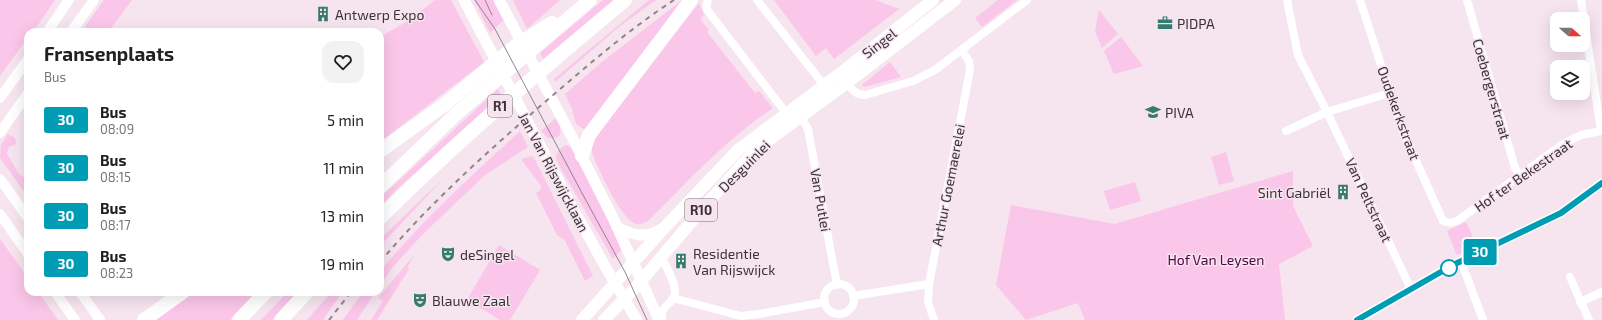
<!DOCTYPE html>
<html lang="en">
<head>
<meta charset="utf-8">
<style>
  :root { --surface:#fff; --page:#f2f2f2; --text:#202124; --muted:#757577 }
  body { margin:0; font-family:"Exo 2",sans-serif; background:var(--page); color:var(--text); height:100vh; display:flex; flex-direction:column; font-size:15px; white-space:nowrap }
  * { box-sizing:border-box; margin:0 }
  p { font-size:13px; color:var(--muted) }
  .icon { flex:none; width:22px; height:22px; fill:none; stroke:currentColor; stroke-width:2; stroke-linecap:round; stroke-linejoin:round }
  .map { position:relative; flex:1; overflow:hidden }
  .side { position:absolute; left:24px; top:28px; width:360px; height:268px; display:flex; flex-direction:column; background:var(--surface); border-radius:12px; box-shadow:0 4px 16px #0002 }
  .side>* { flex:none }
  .badge { padding:0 8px; border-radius:3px; font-size:14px; line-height:26px }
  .needle { width:26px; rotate:111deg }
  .fabs { position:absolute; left:1550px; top:12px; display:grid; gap:8px }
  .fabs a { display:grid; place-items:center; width:40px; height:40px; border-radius:8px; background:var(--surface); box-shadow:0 4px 16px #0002; font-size:20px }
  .map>.badge { position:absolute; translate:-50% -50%; box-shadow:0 0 0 2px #fff }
  .round { display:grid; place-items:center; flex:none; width:42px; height:42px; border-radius:12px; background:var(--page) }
  .summary { display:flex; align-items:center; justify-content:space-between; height:68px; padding:0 20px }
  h1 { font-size:19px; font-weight:700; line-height:30px }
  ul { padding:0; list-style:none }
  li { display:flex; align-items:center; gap:12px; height:48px; padding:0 20px }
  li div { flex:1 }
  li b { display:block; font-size:15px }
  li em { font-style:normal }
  li .badge { min-width:44px; font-weight:700; text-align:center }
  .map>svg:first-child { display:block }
</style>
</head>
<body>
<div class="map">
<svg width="1602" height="320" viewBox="0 0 1602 320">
  <rect width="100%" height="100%" fill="#f6e4ef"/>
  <g fill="#fac6e9">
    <path d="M0,0H55L33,32H28V38L26,40L0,76Z"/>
    <path d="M104,0H132L108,32H81Z"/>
    <path d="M435,0H451L484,62L380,142V37L411,19Z"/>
    <path d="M474,0H495L505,19L490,33Z"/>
    <path d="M513,0H560L527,29Z"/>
    <path d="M603,0H613L543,59L540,53Z"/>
    <path d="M649,0H656L620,26L555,82L554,79Z"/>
    <path d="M774,0H875L899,9L834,59L826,48L816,56Z"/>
    <path d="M998,0H1017L982,27L975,18Z"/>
    <path d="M681,1L610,102L585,130L576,124L572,109L565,94L602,62Z"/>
    <path d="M699,3L704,15L700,19L709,30L707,32L755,93L759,91L773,108C726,139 688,181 649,220C643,224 638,226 632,222C619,214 597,167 592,152C591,150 591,146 591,143Z"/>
    <path d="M1099,10L1118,34L1102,48L1095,31Z"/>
    <path d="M1121,37L1143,66L1114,74L1104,51Z"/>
    <path d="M890,62L901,77L865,87L862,85Z"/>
    <path d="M498,89L501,95L397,189L380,206V198Z"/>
    <path d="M557,117C561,127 565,140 548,138L541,131Z"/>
    <path d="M520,131L528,147L485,175L421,236L392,268L380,285V271C423,220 471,176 520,131Z"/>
    <path d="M8,134L15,138L16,144L9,147L7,154L19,174L28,180V197L0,158L1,145Z"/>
    <path d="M567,145L573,149L623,248L613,259L556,160C557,151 558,149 567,145Z"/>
    <path d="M1226,152L1234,181L1219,185L1211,157Z"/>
    <path d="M533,156L593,276L585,281L564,239L557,235L536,193L541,190V186L521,159Z"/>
    <path d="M1293,171V206L1313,246L1279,264L1285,320H1085L1078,303L1026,320L996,285L1011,205L1115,224Z"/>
    <path d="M444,178L380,246L381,238Z"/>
    <path d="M1135,182L1141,201L1110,210L1104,191Z"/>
    <path d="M1466,222L1477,246L1457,255L1447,231Z"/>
    <path d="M0,239L28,278V292H38L58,320H0Z"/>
    <path d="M499,245L540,270L510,320H500L467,300Z"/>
    <path d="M414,255L407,268L409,269L377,320H371L383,301L378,298Z"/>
    <path d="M194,292H256L230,320H155Z"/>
    <path d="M288,292H297L272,320H261Z"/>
    <path d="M332,292H342L323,320H307Z"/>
    <path d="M363,292H375L357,320H343Z"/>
  </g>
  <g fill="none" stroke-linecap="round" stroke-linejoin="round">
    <g stroke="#fff" stroke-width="8">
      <path d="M708,0L706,7L708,11L786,113"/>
      <path d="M757,0L827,89"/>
      <path d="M1287,0L1298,55L1327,112L1411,289"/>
      <path d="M1360,0L1401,127L1443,221L1450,223L1457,221L1563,144L1581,135L1602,131"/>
      <path d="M1467,0L1515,168L1520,175"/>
      <path d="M1581,0L1601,131"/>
      <path d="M845,80C851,88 855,95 865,95L913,81L935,70L1027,0"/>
      <path d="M801,117L808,129L837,285"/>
      <path d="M1286,131L1327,112L1390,93"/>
      <path d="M661,257C666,266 680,289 673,299C666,308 661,306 662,320"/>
      <path d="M1461,261L1483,320"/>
      <path d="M1570,277L1589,320"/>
      <circle cx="839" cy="299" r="15"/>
      <path d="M853,296L929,284"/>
      <path d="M673,298L741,316L759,314L825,302"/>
      <path d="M1580,302L1602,292"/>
      <path d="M934,320L928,302L929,284L970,70L969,61L962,51"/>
      <path d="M1357,320L1453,265L1561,213L1602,183"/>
    </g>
    <g stroke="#fff" stroke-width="10">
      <path d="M47,32L69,0"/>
      <path d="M71,32L94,0"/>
      <path d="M0,98L28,59"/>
      <path d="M0,133L28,93"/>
      <path d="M0,179L28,218"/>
      <path d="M0,214L28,254"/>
      <path d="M55,292L75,320"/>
      <path d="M80,292L100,320"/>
    </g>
    <g stroke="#fff" stroke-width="11">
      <path d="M464,0L574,210L606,268L637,320"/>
      <path d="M499,0L572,137L613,218L659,320"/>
      <path d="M617,227C634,236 646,239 663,228"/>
    </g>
    <g stroke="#fff" stroke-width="12">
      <path d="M582,320L666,226L738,150L846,69L933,0"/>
      <path d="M604,320L636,287L704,207L746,160L765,143L847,83L955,0"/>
    </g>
    <g stroke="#fff" stroke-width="14">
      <path d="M380,151L444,105L517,45L552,23"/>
      <path d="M582,156L589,135L691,0"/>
      <path d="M380,187L455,115L590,0"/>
      <path d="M380,218C457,141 541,70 625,0"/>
      <path d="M144,320L183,292"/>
      <path d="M239,320L266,292"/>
      <path d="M281,320L307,292"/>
    </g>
    <g stroke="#90848b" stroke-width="1">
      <path d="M475,0L495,29L583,195L625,272L647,320"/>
      <path d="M485,0L492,15"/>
    </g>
    <g stroke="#90848b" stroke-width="2" stroke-dasharray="5 5" stroke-linecap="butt">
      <path d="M380,262C430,203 487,152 545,102C587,66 628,30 674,0"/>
      <path d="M329,320L351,292"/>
    </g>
  </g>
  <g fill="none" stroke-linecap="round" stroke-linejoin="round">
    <g stroke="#fff" stroke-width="9">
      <path id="line" d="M1357,320L1453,265L1561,213L1602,183"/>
    </g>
    <use href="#line" stroke="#009cb4" stroke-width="6"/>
  </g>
  <defs>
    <g id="building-bare" transform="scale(1.2)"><path d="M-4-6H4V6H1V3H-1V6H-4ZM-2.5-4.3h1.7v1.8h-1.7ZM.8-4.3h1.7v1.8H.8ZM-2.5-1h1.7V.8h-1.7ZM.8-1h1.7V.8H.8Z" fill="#367b6f" stroke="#f6e4ef" stroke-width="2.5" paint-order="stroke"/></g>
    <g id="office-bare" transform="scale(1.2)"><path d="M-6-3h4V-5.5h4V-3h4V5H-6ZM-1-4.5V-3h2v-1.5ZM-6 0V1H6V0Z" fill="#367b6f" stroke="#f6e4ef" stroke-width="2.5" paint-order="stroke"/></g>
    <g id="school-bare" transform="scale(1.2)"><path d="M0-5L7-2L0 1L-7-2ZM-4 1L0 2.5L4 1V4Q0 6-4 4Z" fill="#367b6f" stroke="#f6e4ef" stroke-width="2.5" paint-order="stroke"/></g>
    <g id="theatre-bare" transform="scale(1.2)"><path d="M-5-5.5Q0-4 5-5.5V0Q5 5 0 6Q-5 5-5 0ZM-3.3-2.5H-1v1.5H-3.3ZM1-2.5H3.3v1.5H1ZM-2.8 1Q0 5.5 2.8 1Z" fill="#367b6f" stroke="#f6e4ef" stroke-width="2.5" paint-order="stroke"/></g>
  </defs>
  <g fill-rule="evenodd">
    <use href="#building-bare" x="323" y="14"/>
    <use href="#office-bare" x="1165" y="23"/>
    <use href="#school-bare" x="1153" y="112"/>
    <use href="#building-bare" x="1343" y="192"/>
    <use href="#theatre-bare" x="448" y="254"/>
    <use href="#building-bare" x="681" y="261"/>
    <use href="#theatre-bare" x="420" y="300"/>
  </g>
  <circle fill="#fff" stroke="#009cb4" stroke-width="2" cx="1449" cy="268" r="8"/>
  <g text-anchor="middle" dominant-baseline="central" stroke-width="3" stroke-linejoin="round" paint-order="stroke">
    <g fill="#f6e4ef" stroke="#72686e" stroke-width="1">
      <rect x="488" y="95" width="24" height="22" rx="3"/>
      <rect x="685" y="199" width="32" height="22" rx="3"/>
    </g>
    <g font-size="13" font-weight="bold" fill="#3a3337">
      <text x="500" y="106">R1</text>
      <text x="701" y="210">R10</text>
    </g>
    <g font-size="14" fill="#3a3337" stroke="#f6e4ef" text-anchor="start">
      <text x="335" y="14">Antwerp Expo</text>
      <text x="1177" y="23">PIDPA</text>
      <text x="1165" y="112">PIVA</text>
      <text x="1331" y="192" text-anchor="end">Sint Gabriël</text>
      <text x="693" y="253">Residentie<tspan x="693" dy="16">Van Rijswijck</tspan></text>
      <text x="460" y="254">deSingel</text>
      <text x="432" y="300">Blauwe Zaal</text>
    </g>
    <g font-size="14" fill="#3a3337" stroke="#f6e4ef">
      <text transform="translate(879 43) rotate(-38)">Singel</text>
      <text transform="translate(1492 89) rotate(74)">Coebergerstraat</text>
      <text transform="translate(1399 113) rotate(70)">Oudekerkstraat</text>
      <text transform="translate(744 166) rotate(-45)">Desguinlei</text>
      <text transform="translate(554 172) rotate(62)">Jan Van Rijswijcklaan</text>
      <text transform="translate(1523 175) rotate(-35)">Hof ter Bekestraat</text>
      <text transform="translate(948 185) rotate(-79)">Arthur Goemaerelei</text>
      <text transform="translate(821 200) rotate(80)">Van Putlei</text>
      <text transform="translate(1369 200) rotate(65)">Van Peltstraat</text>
    </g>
    <g font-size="14" fill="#510541" stroke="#f6e4ef">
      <text x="1216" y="259">Hof Van Leysen</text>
    </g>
  </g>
</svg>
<div class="fabs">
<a><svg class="needle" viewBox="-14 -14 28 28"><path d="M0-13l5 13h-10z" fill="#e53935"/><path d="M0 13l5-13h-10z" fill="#757577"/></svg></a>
<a><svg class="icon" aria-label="layers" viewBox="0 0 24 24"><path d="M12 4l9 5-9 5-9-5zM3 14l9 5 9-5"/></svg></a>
</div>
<b class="badge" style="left:1480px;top:252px;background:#009cb4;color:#fff">30</b>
<section class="side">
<div class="summary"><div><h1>Fransenplaats</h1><p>Bus</p></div><a class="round"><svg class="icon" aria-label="heart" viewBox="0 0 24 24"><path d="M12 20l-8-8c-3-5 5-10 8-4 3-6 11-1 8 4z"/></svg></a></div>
<ul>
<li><span class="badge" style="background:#009cb4;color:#fff">30</span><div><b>Bus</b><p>08:09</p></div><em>5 min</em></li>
<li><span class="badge" style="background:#009cb4;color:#fff">30</span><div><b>Bus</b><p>08:15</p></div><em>11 min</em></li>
<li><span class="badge" style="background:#009cb4;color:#fff">30</span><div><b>Bus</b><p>08:17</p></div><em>13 min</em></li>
<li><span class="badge" style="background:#009cb4;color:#fff">30</span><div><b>Bus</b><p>08:23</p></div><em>19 min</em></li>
</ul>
</section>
</div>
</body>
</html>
